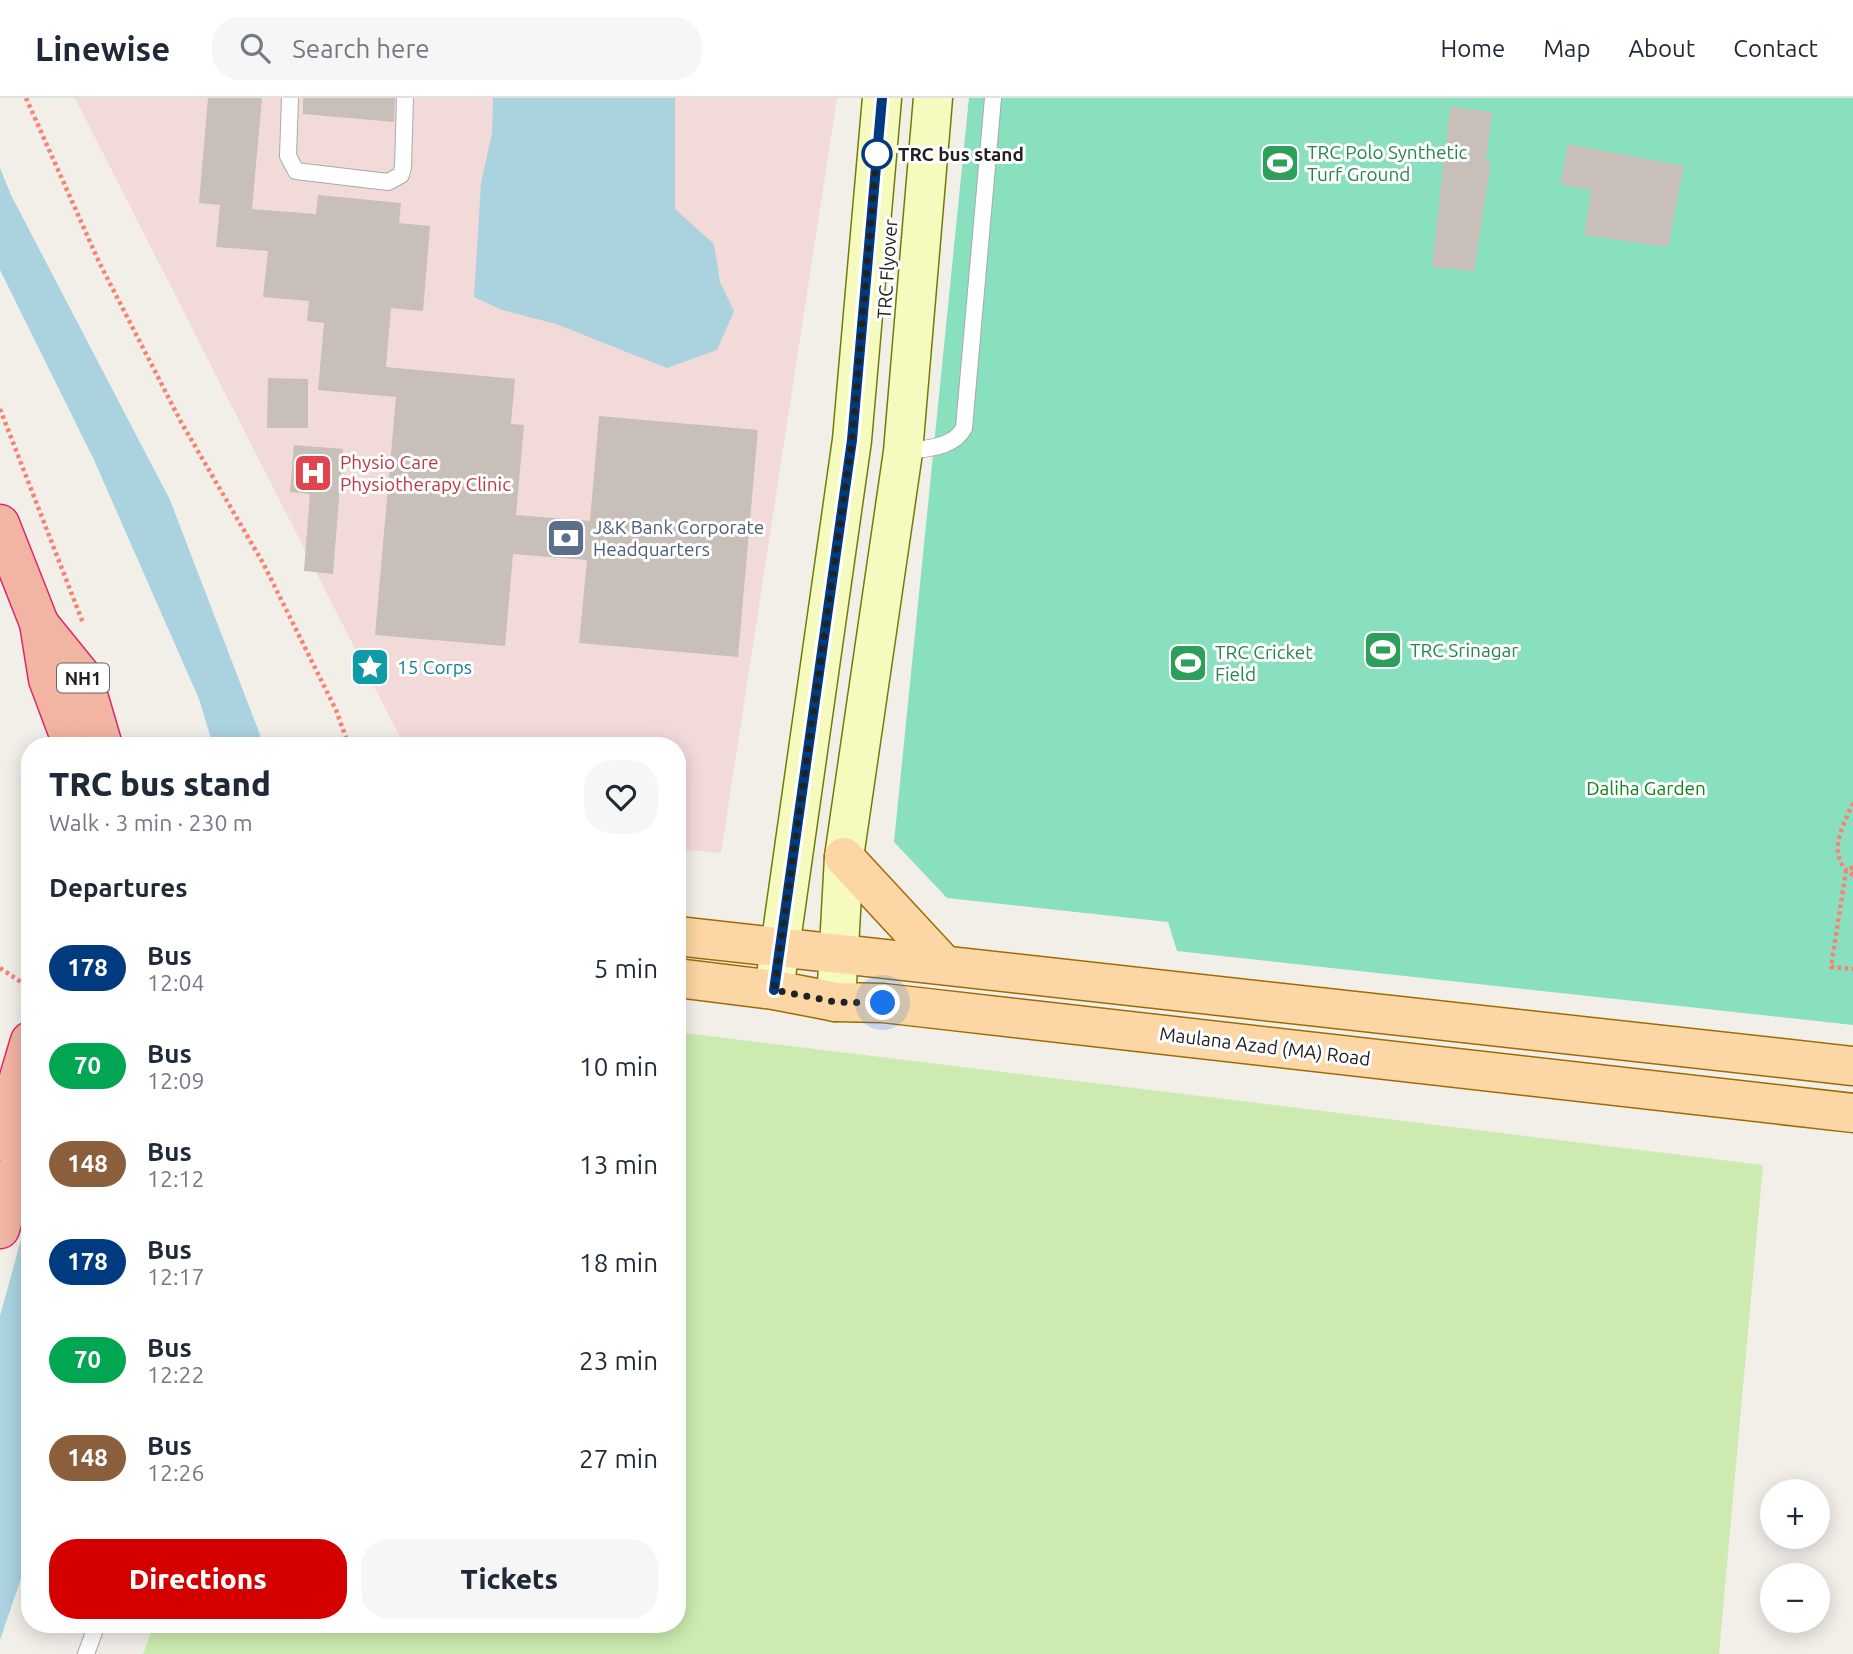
<!DOCTYPE html>
<html lang="en">
<head>
<meta charset="utf-8">
<style>
  :root { --surface:#fff; --page:#f6f6f7; --text:#1f2937; --muted:#747a83; --line:#e0e1e3; --accent:#d40000 }
  body { margin:0; font-family:Ubuntu,sans-serif; background:var(--page); color:var(--text); height:100vh; display:flex; flex-direction:column; font-size:26px; white-space:nowrap }
  * { box-sizing:border-box; margin:0 }
  p { font-size:23px; color:var(--muted) }
  .icon { flex:none; width:38px; height:38px; fill:none; stroke:currentColor; stroke-width:2; stroke-linecap:round; stroke-linejoin:round }
  .map { position:relative; flex:1; overflow:hidden }
  .panel { position:absolute; left:21px; top:639px; width:665px; height:896px; display:flex; flex-direction:column; background:var(--surface); border-radius:28px; box-shadow:0 4px 18px #0003 }
  .panel>* { flex:none }
  .badge { padding:0 14px; border-radius:23px; font-size:24px; line-height:46px }
  .controls { position:absolute; left:1760px; top:1381px; display:grid; gap:14px }
  .controls a { display:grid; place-items:center; width:70px; height:70px; border-radius:50%; background:var(--surface); box-shadow:0 4px 18px #0003; font-size:35px }
  .you { position:absolute; width:35px; height:35px; margin:-18px; border:5px solid #fff; border-radius:50%; background:#1a73e8; box-shadow:0 0 0 10px #1a73e833 }
  .map>.badge { position:absolute; translate:-50% -50%; box-shadow:0 0 0 4px #fff }
  h2 { padding:0 28px; font-size:26px; line-height:63px }
  .round { display:grid; place-items:center; flex:none; width:74px; height:74px; border-radius:28px; background:var(--page) }
  .headline { display:flex; align-items:center; justify-content:space-between; height:119px; padding:0 28px }
  h1 { font-size:33px; font-weight:800; line-height:52px }
  .primary-button { display:flex; gap:14px; margin-top:auto; padding:14px 28px }
  .primary-button a { flex:1; height:80px; border-radius:28px; background:var(--accent); color:#fff; font-size:28px; font-weight:800; line-height:80px; text-align:center }
  .primary-button a+a { background:var(--page); color:var(--text) }
  ul { padding:0; list-style:none }
  li { display:flex; align-items:center; gap:21px; height:98px; padding:0 28px }
  li div { flex:1 }
  li b { display:block; font-size:26px }
  li em { font-style:normal }
  li .badge { min-width:77px; font-weight:700; text-align:center }
  header { display:flex; align-items:center; gap:42px; box-sizing:border-box; height:98px; padding:0 35px; background:var(--surface); border-bottom:2px solid var(--line) }
  header strong { font-size:33px }
  nav { display:flex; gap:38px; margin-inline-start:auto; font-size:24px }
  .search { width:490px; height:63px; background:var(--page); display:flex; align-items:center; gap:18px; box-sizing:border-box; padding:0 24px; border-radius:28px; color:var(--muted); font-size:26px }
  .map>svg:first-child { display:block }
</style>
</head>
<body>
<header>
<strong>Linewise</strong>
<div class="search"><svg class="icon" aria-label="search" viewBox="0 0 24 24"><circle cx="10" cy="10" r="6"/><path d="M15 15l6 6"/></svg>Search here</div>
<nav><a>Home</a><a>Map</a><a>About</a><a>Contact</a></nav>
</header>
<div class="map">
<svg width="1853" height="1556" viewBox="0 0 1853 1556">
  <rect width="100%" height="100%" fill="#f2efe9"/>
  <path fill="#f2dad9" d="M75,0H837L721,755L677,751V648L404,647Z"/>
  <path fill="#cdebb0" d="M677,934L1763,1067L1719,1556H143L154,1526H677Z"/>
  <path fill="#88e0be" d="M969,0H1853V927L1177,853L1168,824L947,800L894,744Z"/>
  <g fill="#aad3df">
    <path d="M493,0H675V111L714,146L720,184L734,213L717,252L667,270L556,226L502,212L474,199L481,85L492,35Z"/>
    <path d="M0,70L11,97L170,402L264,647H213L199,601L94,362L0,172Z"/>
    <path d="M30,1109V1454L0,1542V1218Z"/>
  </g>
  <g fill="#c7bfb8">
    <path d="M208,0H262L252,111L316,116L318,97L401,105L399,125L430,128L423,213L391,210L386,269L515,281L511,326L524,327L516,417L590,423L599,318L758,332L738,559L579,545L587,462L513,456L505,548L375,537L396,299L318,292L324,225L307,223L309,203L263,199L268,153L216,149L220,107L199,105Z"/>
    <path d="M303,0H395L394,24L303,16Z"/>
    <path d="M1450,9L1492,14L1486,63L1491,64L1474,173L1432,169Z"/>
    <path d="M1568,46L1684,68L1668,149L1584,137L1591,92L1560,86Z"/>
    <path d="M268,280L308,281V330H267Z"/>
    <path d="M294,347L343,351L333,476L304,473L310,396L290,394Z"/>
  </g>
  <g fill="none" stroke-linecap="round" stroke-linejoin="round">
    <g stroke="#a9a9a9" stroke-width="18">
      <g id="service">
        <path d="M290,0L288,58L296,73L388,84L401,77L403,69L405,0"/>
        <path d="M903,354C924,350 953,351 964,330L993,0"/>
        <path d="M86,1556L97,1526"/>
      </g>
    </g>
    <g stroke="#707d05" stroke-width="41">
      <g id="secondary">
        <path d="M774,892L852,342L882,0"/>
        <path d="M836,904L844,759L903,354L933,0"/>
      </g>
    </g>
    <g stroke="#a06b00" stroke-width="41">
      <g id="primary">
        <path d="M844,759L944,867"/>
        <path d="M677,838L1853,968"/>
        <path d="M677,880L774,892L836,904L883,905L1853,1015"/>
      </g>
    </g>
    <g stroke="#dc2a67" stroke-width="41">
      <g id="trunk">
        <path d="M0,426L39,525L48,581L73,648"/>
        <path d="M40,527L83,580L103,648"/>
        <path d="M0,1043L30,943"/>
        <path d="M0,1131L30,1029"/>
      </g>
    </g>
    <g stroke="#fa8072" stroke-width="4.5" stroke-dasharray="3.5 3.5" stroke-linecap="butt">
      <path d="M26,0L99,164L181,324L263,465L336,612L349,648"/>
      <path d="M0,311L83,525"/>
      <path d="M1853,705C1842,729 1825,760 1853,777"/>
      <path d="M1853,769L1846,773L1831,869L1853,871"/>
      <path d="M0,870L30,890"/>
    </g>
    <use href="#service" stroke="#fff" stroke-width="16"/>
    <use href="#secondary" stroke="#f7fabf" stroke-width="38"/>
    <use href="#primary" stroke="#fcd6a4" stroke-width="38"/>
    <use href="#trunk" stroke="#f2b4a3" stroke-width="38"/>
  </g>
  <g fill="none" stroke-linecap="round" stroke-linejoin="round">
    <g stroke="#fff" stroke-width="16">
      <path id="line" d="M774,892L852,342L882,0"/>
    </g>
    <use href="#line" stroke="#003b80" stroke-width="10"/>
    <path stroke="#222" stroke-width="7" stroke-dasharray="0 12.6" d="M877,56V53L852,342L774,892L836,904L883,905"/>
  </g>
  <defs>
    <g id="stadium-square" transform="scale(2.0125)"><rect x="-9" y="-9" width="18" height="18" rx="4" fill="#2e9e5b" stroke="#fff"/><path d="M0-5a6.5 5 0 1 0 0 10a6.5 5 0 1 0 0-10ZM-3.5-1.8h7v3.6h-7Z" fill="#fff"/></g>
    <g id="hospital-square" transform="scale(2.0125)"><rect x="-9" y="-9" width="18" height="18" rx="4" fill="#e0444e" stroke="#fff"/><path d="M-5-5h3v3.5h4V-5h3V5h-3V1.5h-4V5h-3Z" fill="#fff"/></g>
    <g id="bank-square" transform="scale(2.0125)"><rect x="-9" y="-9" width="18" height="18" rx="4" fill="#5c6f8a" stroke="#fff"/><path d="M-6-4H6V4H-6ZM0-2.3a2.3 2.3 0 1 0 0 4.6a2.3 2.3 0 1 0 0-4.6Z" fill="#fff"/></g>
    <g id="sight-square" transform="scale(2.0125)"><rect x="-9" y="-9" width="18" height="18" rx="4" fill="#0f9aa8" stroke="#fff"/><path d="M0-6L1.8-2.2L6-1.7L2.9 1.2L3.7 5.4L0 3.3L-3.7 5.4L-2.9 1.2L-6-1.7L-1.8-2.2Z" fill="#fff"/></g>
  </defs>
  <g fill-rule="evenodd">
    <use href="#stadium-square" x="1280" y="65"/>
    <use href="#hospital-square" x="313" y="375"/>
    <use href="#bank-square" x="566" y="440"/>
    <use href="#stadium-square" x="1383" y="552"/>
    <use href="#stadium-square" x="1188" y="565"/>
    <use href="#sight-square" x="370" y="569"/>
  </g>
  <circle fill="#fff" stroke="#003b80" stroke-width="3.5" cx="877" cy="56" r="14"/>
  <g text-anchor="middle" dominant-baseline="central" stroke-width="6" stroke-linejoin="round" paint-order="stroke">
    <rect fill="#fff" stroke="#646464" stroke-width="2" x="57" y="565.5" width="52" height="29" rx="5"/>
    <g font-size="18" font-weight="bold" fill="#222">
      <text x="83" y="580">NH1</text>
    </g>
    <g font-size="19" fill="#27864d" stroke="#fff" text-anchor="start">
      <text x="1307" y="54">TRC Polo Synthetic<tspan x="1307" dy="22">Turf Ground</tspan></text>
      <text x="1410" y="552">TRC Srinagar</text>
      <text x="1215" y="554">TRC Cricket<tspan x="1215" dy="22">Field</tspan></text>
    </g>
    <g font-size="19" font-weight="bold" fill="#222" stroke="#fff" text-anchor="start">
      <text x="898" y="56">TRC bus stand</text>
    </g>
    <g font-size="19" fill="#222" stroke="#fff">
      <text transform="translate(887 171) rotate(-86)">TRC Flyover</text>
      <text transform="translate(1265 948) rotate(7)">Maulana Azad (MA) Road</text>
    </g>
    <g font-size="19" fill="#be3a42" stroke="#fff" text-anchor="start">
      <text x="340" y="364">Physio Care<tspan x="340" dy="22">Physiotherapy Clinic</tspan></text>
    </g>
    <g font-size="19" fill="#4e5e75" stroke="#fff" text-anchor="start">
      <text x="593" y="429">J&amp;K Bank Corporate<tspan x="593" dy="22">Headquarters</tspan></text>
    </g>
    <g font-size="19" fill="#0d838f" stroke="#fff" text-anchor="start">
      <text x="397" y="569">15 Corps</text>
    </g>
    <g font-size="19" fill="#0c8416" stroke="#fff">
      <text x="1646" y="690">Daliha Garden</text>
    </g>
  </g>
</svg>
<div class="controls">
<a>+</a>
<a>−</a>
</div>
<div class="you" style="left:883px;top:905px"></div>
<section class="panel">
<div class="headline"><div><h1>TRC bus stand</h1><p>Walk · 3 min · 230 m</p></div><a class="round"><svg class="icon" aria-label="heart" viewBox="0 0 24 24"><path d="M12 20l-8-8c-3-5 5-10 8-4 3-6 11-1 8 4z"/></svg></a></div>
<h2>Departures</h2>
<ul>
<li><span class="badge" style="background:#003b80;color:#fff">178</span><div><b>Bus</b><p>12:04</p></div><em>5 min</em></li>
<li><span class="badge" style="background:#00a651;color:#fff">70</span><div><b>Bus</b><p>12:09</p></div><em>10 min</em></li>
<li><span class="badge" style="background:#8b5e3c;color:#fff">148</span><div><b>Bus</b><p>12:12</p></div><em>13 min</em></li>
<li><span class="badge" style="background:#003b80;color:#fff">178</span><div><b>Bus</b><p>12:17</p></div><em>18 min</em></li>
<li><span class="badge" style="background:#00a651;color:#fff">70</span><div><b>Bus</b><p>12:22</p></div><em>23 min</em></li>
<li><span class="badge" style="background:#8b5e3c;color:#fff">148</span><div><b>Bus</b><p>12:26</p></div><em>27 min</em></li>
</ul>
<div class="primary-button"><a>Directions</a><a>Tickets</a></div>
</section>
</div>
</body>
</html>
